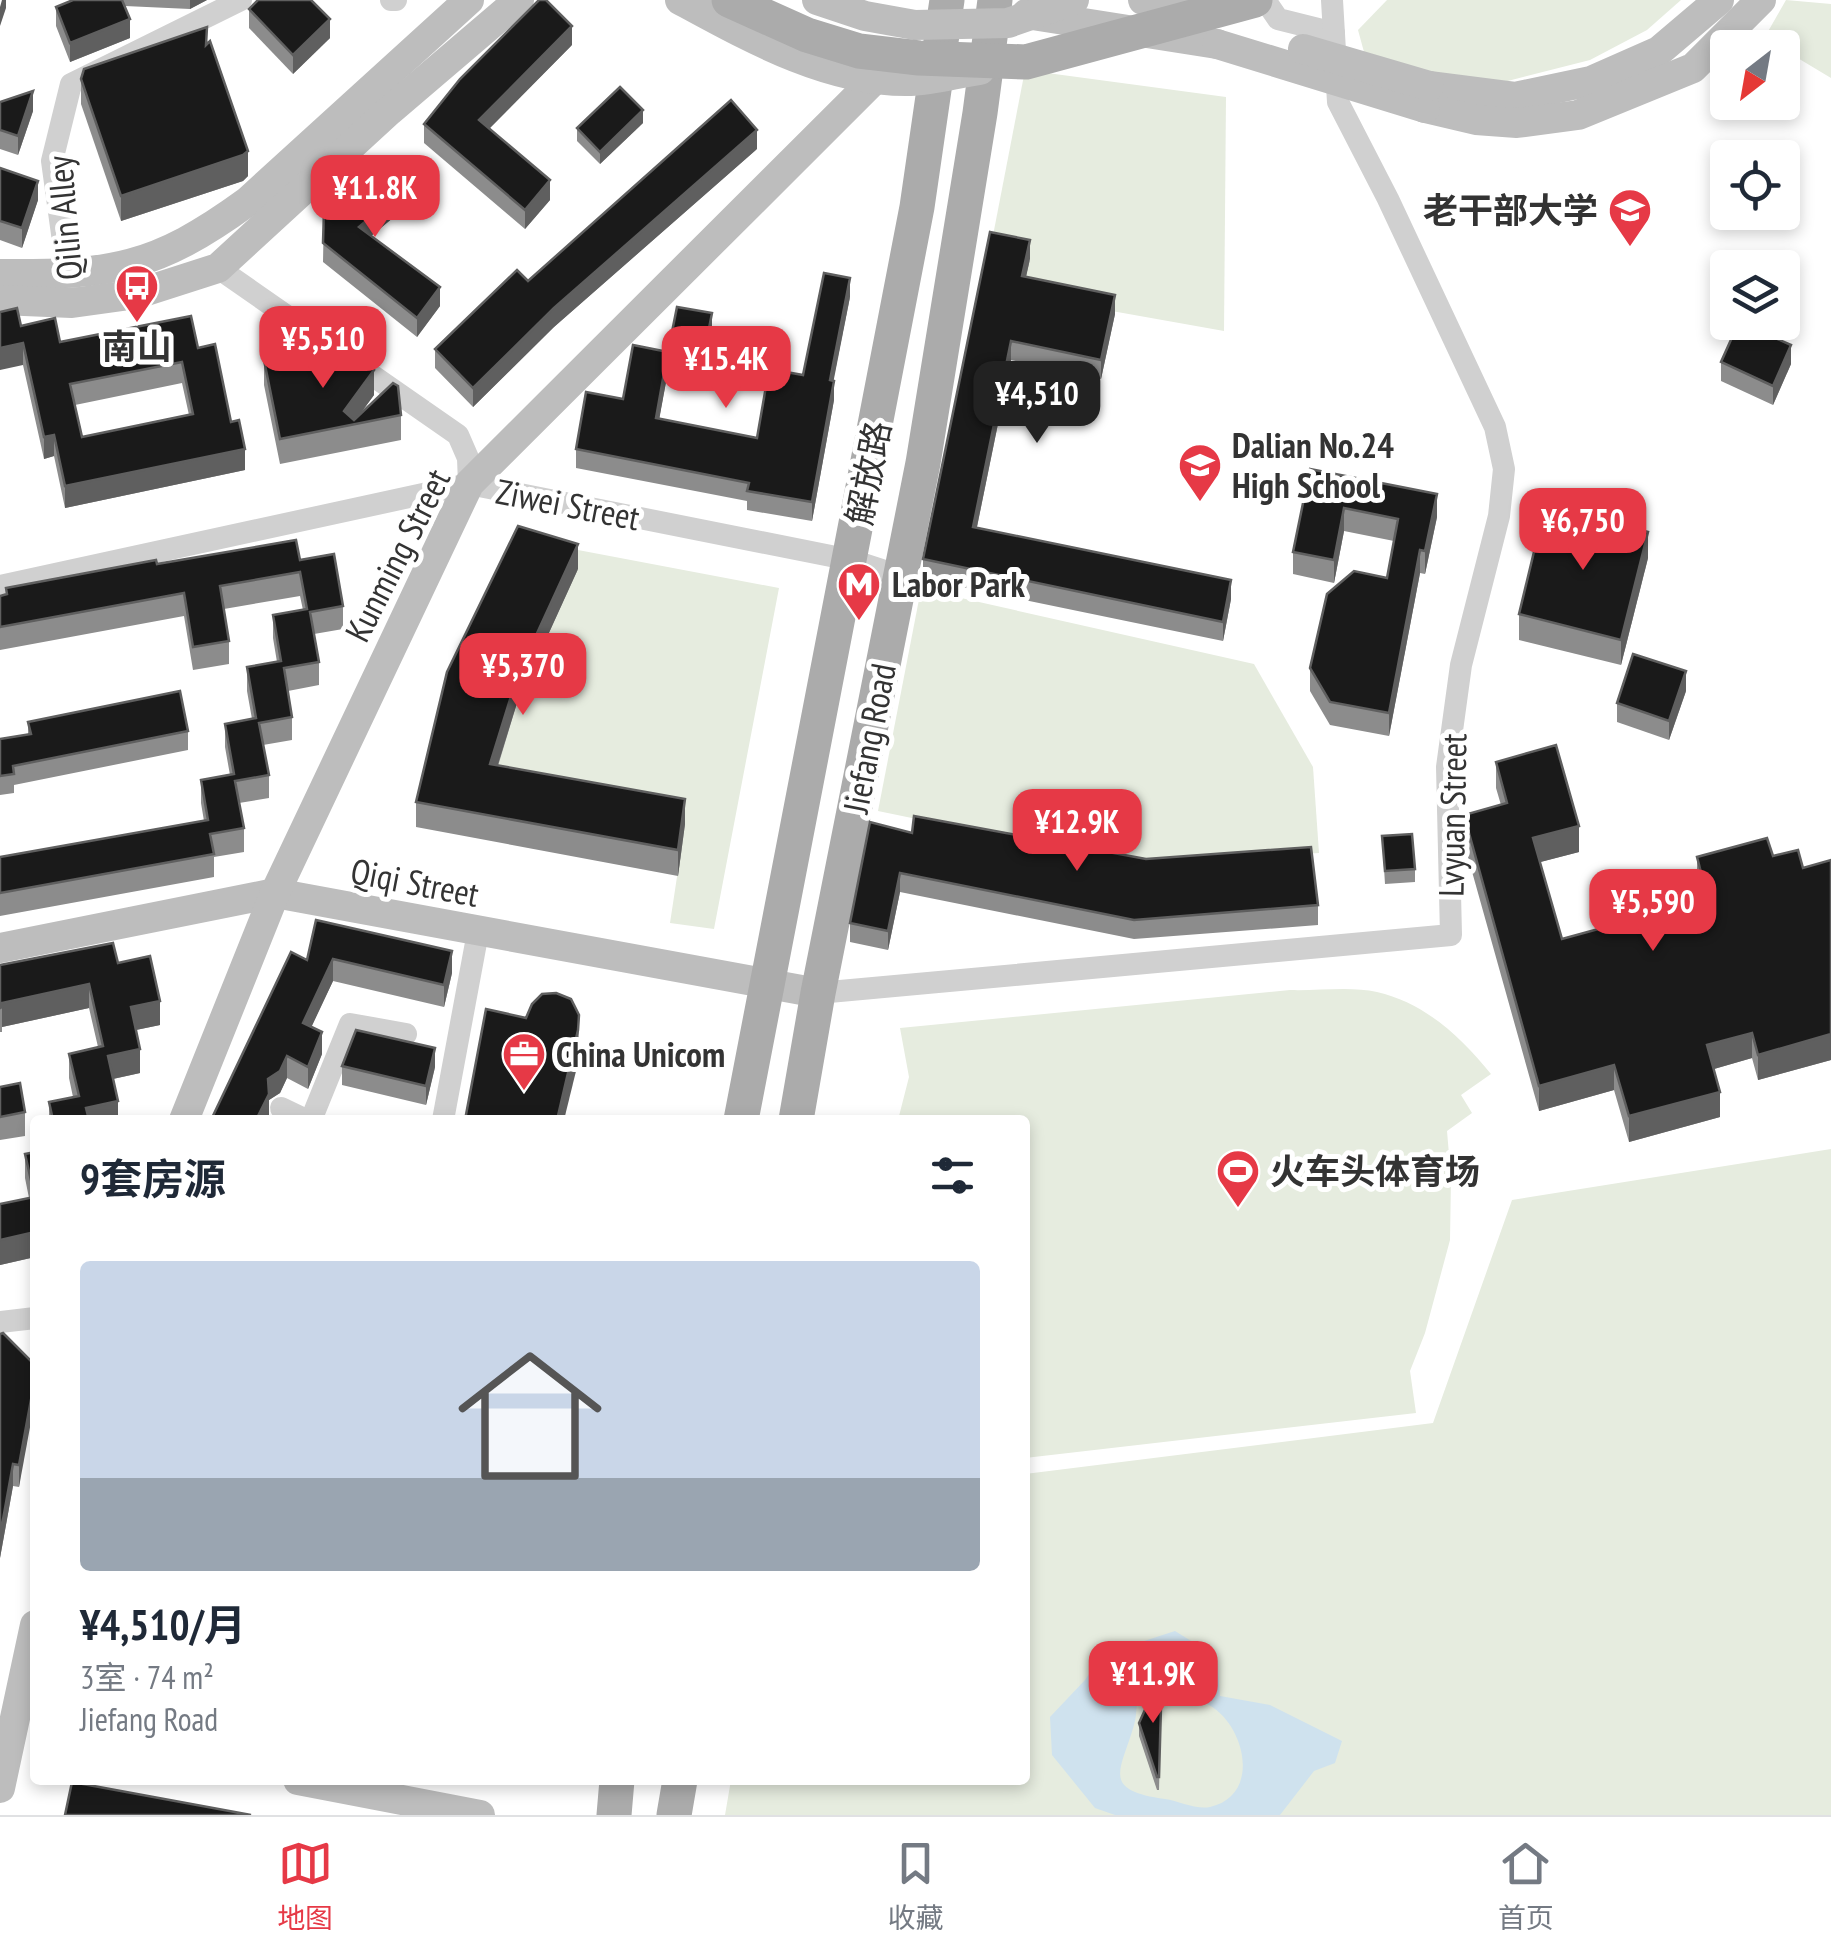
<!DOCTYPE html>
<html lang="zh">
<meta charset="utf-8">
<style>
body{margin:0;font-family:"PT Sans Narrow","Noto Sans SC",sans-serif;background:#f2f2f3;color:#1f2937;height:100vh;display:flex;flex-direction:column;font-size:38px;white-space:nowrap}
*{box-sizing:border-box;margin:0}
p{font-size:32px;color:#747a83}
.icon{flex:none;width:55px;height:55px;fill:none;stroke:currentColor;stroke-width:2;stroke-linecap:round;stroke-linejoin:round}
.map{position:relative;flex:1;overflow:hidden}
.details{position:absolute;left:30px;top:1115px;width:1000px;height:670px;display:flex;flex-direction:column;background:#fff;border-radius:10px;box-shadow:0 5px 15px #0003}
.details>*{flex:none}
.needle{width:65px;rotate:211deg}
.controls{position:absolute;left:1710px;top:30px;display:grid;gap:20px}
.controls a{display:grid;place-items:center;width:90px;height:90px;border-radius:10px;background:#fff;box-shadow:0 5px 15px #0003;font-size:50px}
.price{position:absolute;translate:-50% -85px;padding:0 22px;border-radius:20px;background:#e63946;color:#fff;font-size:32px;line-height:65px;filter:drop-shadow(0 2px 5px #0008)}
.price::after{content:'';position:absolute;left:50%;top:60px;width:30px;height:22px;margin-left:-15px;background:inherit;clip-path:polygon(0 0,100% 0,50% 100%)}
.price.on{background:#222;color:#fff}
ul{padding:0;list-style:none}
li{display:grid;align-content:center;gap:20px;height:530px;padding:0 50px}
li span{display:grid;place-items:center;height:310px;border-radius:10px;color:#555}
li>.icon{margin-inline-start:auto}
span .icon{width:180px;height:180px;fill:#fffc;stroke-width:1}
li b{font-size:42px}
h2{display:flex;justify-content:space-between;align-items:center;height:120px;padding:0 50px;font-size:42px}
.tab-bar{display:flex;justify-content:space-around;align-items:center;height:140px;border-top:2px solid #e0e1e3;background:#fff;font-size:28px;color:#747a83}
.tab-bar a{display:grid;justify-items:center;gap:5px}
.tab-bar .on{color:#e63946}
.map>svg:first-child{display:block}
.green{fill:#e6ecdf}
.water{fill:#cfe2ee;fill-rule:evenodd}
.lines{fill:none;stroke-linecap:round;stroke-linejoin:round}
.street{stroke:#d0d0d0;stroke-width:22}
.secondary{stroke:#bdbdbd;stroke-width:30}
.primary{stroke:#ababab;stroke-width:35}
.secondary-bridge{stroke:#bdbdbd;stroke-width:30}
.primary-bridge{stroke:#ababab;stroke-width:35}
.wall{fill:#8c8c8c;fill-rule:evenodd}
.shaded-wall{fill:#5f5f5f}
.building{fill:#1a1a1a;stroke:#5f5f5f;stroke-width:2.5;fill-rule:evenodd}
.labels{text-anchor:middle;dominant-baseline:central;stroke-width:10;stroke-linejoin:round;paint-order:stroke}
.poi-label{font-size:35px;font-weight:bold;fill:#333;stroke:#fff;text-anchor:start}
.street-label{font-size:35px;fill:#333;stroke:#fff}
</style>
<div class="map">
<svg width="1831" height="1815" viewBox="0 0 1831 1815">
<rect width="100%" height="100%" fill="#fff"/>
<g class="green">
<path d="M1387,0h294l-34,30 -57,30 -90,23 -76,1 -60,-32 -6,-22z"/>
<path d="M1786,0l45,4v74l-35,-21 -13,6 -1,-15 -29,-1 13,-12z"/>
<path d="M1025,70l201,27 -2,234 -202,-36 -32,-44z"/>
<path d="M578,550l201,38 -65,341 -44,-6 15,-99 -195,-34 27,-87z"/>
<path d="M921,589l333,75 59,103 6,86 -180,12 -261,-54z"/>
<path d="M1290,990c27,1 61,-4 87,2 48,11 84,45 114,82l-30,21 11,18 -25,18 4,47 -1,62 -25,93 -15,38 6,42 -391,45v-338h-127l11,-43 -9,-49z"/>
<path d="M1831,1149v666h-1106l6,-35h294v-306l408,-51 79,-223z"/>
</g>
<path class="water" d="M1175,1631l42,26 3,39 50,9 72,36 -7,22 -21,8 -34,44h-165l-20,-7 -43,-53 -2,-38 35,-37 12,-18 38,-18zM1142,1693c24,1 46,0 67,12 36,20 53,90 1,102 -14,3 -31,-6 -45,-8 -65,-9 -44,-28 -31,-74 3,-9 2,-20 4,-30z"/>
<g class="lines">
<g class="street">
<path d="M391,0h5"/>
<path d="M1265,0l13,19 56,14"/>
<path d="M218,268l240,167 10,23 1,26"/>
<path d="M69,285l-17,-124 19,-77 170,-84"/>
<path d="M0,586l469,-102 382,76 49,16"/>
<path d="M818,993l633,-58 -4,-168 14,-102 38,-149 5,-47 -9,-42 -107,-228 -50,-97 -6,-102"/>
<path d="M281,1108l25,12"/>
<path d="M311,1120l39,-96 56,10"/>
<path d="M443,1120l35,-188"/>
<path d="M0,1322l35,-4"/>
</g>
<g class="secondary">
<path d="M1143,0l58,18"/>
<path d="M1026,14l191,30"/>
<path d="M1429,86l86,11 76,-16 68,-30 60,-51"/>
<path d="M1425,108l51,12 41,3 61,-8 115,-47 68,-68"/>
<path d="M0,274c111,1 155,-5 247,-72l222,-202"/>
<path d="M0,300l72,3 65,-9 81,-26 171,-157 130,-111"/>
<path d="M0,948l275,-55 543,100"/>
<path d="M184,1120l91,-227 194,-409 420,-419"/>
<path d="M298,1780l182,35"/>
<path d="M0,1788l35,-163"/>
</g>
<g class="primary">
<path d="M741,1120l176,-913 30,-207"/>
<path d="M796,1120l22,-127 105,-530 57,-350 15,-113"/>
<path d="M614,1815l3,-35"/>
<path d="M674,1815l6,-35"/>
</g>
<g class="secondary-bridge">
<path d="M680,0c70,38 150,83 231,81 23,-1 47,-8 69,-11"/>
<path d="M817,0l48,16 50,9 93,-2 66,-23"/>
<path d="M1217,44l208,64"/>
<path d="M1303,49l126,37"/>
</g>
<path class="primary-bridge" d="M729,0l78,35 52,16 60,7 107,4 229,-62"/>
</g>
<g class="wall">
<path d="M73,0h134l-17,9 -65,-3 5,32 -60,24 -14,-36v-19z"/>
<path d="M249,9l81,29 -37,36 -44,-46z"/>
<path d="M207,44l41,132 -5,5 -122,40 -40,-117v-25z"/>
<path d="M572,45l-82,83 60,72 -25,29 -101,-86v-19z"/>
<path d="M0,102l33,9 -15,44 -18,-6z"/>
<path d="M643,123l-43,41 -23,-23v-13z"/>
<path d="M757,149l-203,178 -81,80 -38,-39v-19l93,-68z"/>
<path d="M0,168l38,32 -16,48 -22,-8z"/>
<path d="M406,207l-35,29 69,70 -23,31 -94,-75 1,-52z"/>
<path d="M1030,259l-4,17 89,38 -14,65 -90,-19 -34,167 254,72 -8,42 -300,-62v-20z"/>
<path d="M850,297l-17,84 1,19 -22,121 -65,-11v-9l-171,-33v-19l92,-97 44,-20 -11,56 -35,-6 -7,37 98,19 46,-63z"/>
<path d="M21,326l39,16 138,6 33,74 14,48 -180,38 -11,-52 -10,3 -21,-94zM182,383l7,32 -107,22 -7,-32z"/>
<path d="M264,360l110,35 -16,22 43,-2v25l-121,24 -16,-79z"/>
<path d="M1721,362l70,2 -18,41 -52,-24z"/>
<path d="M1310,469l127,48 -12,57 -5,-1 -31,163 -59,-11 -20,-34v-23l77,-90 7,-37 -50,-10 -10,52 -41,-9v-22z"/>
<path d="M1648,558l-27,107 -102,-25v-26z"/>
<path d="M300,560l43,46v23l-29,5 5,28v23l-31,6 4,26v23l-29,5 6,30v23l-30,5 5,25v24l-30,5v20l-214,39v-59l204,-36 -3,-18v-23l29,-5 -5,-28v-23l27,-5 -5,-28v-24l30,-5 -4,-24v-23l30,-5 -3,-14 -76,13 5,32v23l-36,6 -9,-54 -184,34v-54l6,-1v-7l151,-24z"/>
<path d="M578,569l-61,134 -19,63 187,58 -7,52 -262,-49v-25z"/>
<path d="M1686,691l-17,49 -52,-18v-19z"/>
<path d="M28,722l160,9v19l-174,35v8l-14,2v-56l28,-5z"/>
<path d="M1496,762l83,90 -39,10 22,77 140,-39 -5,-17v-26l76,-1 30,12 28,-8v200l-73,20 -6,-22 -38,11 6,48 -91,25 -15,-52 -75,21 -75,-268v-28l37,-10 -5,-17z"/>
<path d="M912,833l406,72v20l-184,14 -234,-47 -12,58 -38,-8v-19z"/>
<path d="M1382,836l33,33v13l-30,2z"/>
<path d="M316,920l136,53 -8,34 -111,-26 -22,46 11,27 -14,35 -21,-11 -7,15 -11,7v16l-2,4h-56l96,-160z"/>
<path d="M118,963l42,62 -24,5 4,43 -27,6 5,41h-69v-18l24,-5 -4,-19v-24l29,-7 -9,-39 -87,19v5h-2v-67z"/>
<path d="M342,1066l93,1 -9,38 -84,-20z"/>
<path d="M0,1087l25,25v24l-25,4z"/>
<path d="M35,1152v105l-35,8v-61l29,-6 -4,-20v-24z"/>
<path d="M0,1334l35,31 -16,122 -6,-1 -13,72z"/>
<path d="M1162,1672l-3,118h-2l-18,-54v-13z"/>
</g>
<g class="shaded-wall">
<path d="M2,0h4v8l-6,18v-19z"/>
<path d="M190,0h17l-17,9z"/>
<path d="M130,19v19l-60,24v-19z"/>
<path d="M330,19v19l-37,36v-19z"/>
<path d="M572,26v19l-93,94v-19z"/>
<path d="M33,91v20l-15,44v-19z"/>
<path d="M643,110v13l-43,41v-12z"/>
<path d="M757,130v19l-203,178 -81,80v-19l81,-80z"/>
<path d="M248,151v25l-5,5 -122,40v-25z"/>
<path d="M550,180v20l-25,29v-19z"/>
<path d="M38,181v19l-16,48v-20z"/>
<path d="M406,187v20l-47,39v-19z"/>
<path d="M1030,240v19l-8,36v-19z"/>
<path d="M850,278v19l-20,102v-19z"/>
<path d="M440,287v19l-23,31v-19z"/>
<path d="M1115,295v19l-14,65v-19z"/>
<path d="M712,313v19l-11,56v-19z"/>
<path d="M1011,341v19l-38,186v-19z"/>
<path d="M23,343v22l-23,5v-22z"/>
<path d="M1791,345v19l-18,41v-19z"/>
<path d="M666,362v20l-10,55v-19z"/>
<path d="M374,370v25l-22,30 -8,-14z"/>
<path d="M834,381v19l-22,121v-19z"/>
<path d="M54,435v21l-10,3v-22z"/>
<path d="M245,449v21l-180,38v-22z"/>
<path d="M1437,494v23l-12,57v-23z"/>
<path d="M1344,508v23l-10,52v-23z"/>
<path d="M1648,532v26l-27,107v-25z"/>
<path d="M578,544v25l-61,134 -27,87v-26l27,-87z"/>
<path d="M1420,550v23l-31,163v-23z"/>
<path d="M1231,580v19l-8,42v-19z"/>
<path d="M1686,671v20l-17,49v-19z"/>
<path d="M685,799v25l-7,52v-26z"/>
<path d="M1579,826v26l-46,12v-26z"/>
<path d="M900,873v19l-12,58v-19z"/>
<path d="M452,951v22l-8,34v-22z"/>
<path d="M333,959v22l-30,64v-22z"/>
<path d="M89,984v24l-87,19v-24z"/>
<path d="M160,1001v24l-29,6v-24z"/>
<path d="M579,1015l-1,48 -14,57h-7z"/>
<path d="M322,1032v22l-14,35v-22z"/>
<path d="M1752,1033v25l-45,13v-26z"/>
<path d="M1831,1034v26l-73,20v-25z"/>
<path d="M435,1048v19l-9,38v-19z"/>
<path d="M140,1049v24l-32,7v-24z"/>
<path d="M287,1056v22l-7,15 -11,7v16l-2,4h-11l12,-41z"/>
<path d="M1614,1065v25l-75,21v-25z"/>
<path d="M1720,1092v25l-91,25v-26z"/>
<path d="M118,1101v19h-32v-12z"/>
<path d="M35,1232v25l-35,8v-25z"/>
<path d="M35,1378v22l-16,87v-22z"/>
<path d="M13,1464v22l-13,72v-22z"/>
</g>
<g class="building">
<path d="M73,0h49l8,19 -60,24 -14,-36z"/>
<path d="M258,0h53l19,19 -37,36 -44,-46z"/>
<path d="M539,0h7l26,26 -93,94 71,60 -25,30 -101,-86 36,-45z"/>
<path d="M207,27l-1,18 4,-4 38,110 -5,4 -122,41 -40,-117 3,-10z"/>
<path d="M620,87l23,23 -43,42 -23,-24z"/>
<path d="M33,91l-15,45 -18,-6v-28z"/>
<path d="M731,100l26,30 -203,178 -81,80 -38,-39 82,-79 11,11z"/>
<path d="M382,160l24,27 -47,40 81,60 -23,31 -94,-75 1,-33z"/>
<path d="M0,168l38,13 -16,47 -22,-7z"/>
<path d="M990,232l40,8 -8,36 93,19 -14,65 -90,-19 -38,186 258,53 -8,42 -300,-63z"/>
<path d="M824,273l26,5 -20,102 4,1 -22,121 -65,-11 2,-8 -173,-34 10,-57 37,7 10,-54 35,7 9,-45 35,6 -11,56 -35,-7 -10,56 101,20 12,-69 34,6z"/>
<path d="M17,308l4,18 34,-8 5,24 131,-26 7,32 17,-4 16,78 8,-2 6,29 -180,37 -11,-51 -10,2 -21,-94 -23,5v-36zM182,362l11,52 -111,23 -12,-53z"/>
<path d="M1739,322l52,23 -18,41 -52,-24z"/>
<path d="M337,344l37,26 -30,41 10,9 39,-37 5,3 3,29 -121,24 -16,-79z"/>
<path d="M1310,469l127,25 -12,57 -5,-1 -31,163 -59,-11 -20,-34 17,-74 27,-23 33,7 11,-59 -54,-11 -10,52 -41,-8z"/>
<path d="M1545,506l103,26 -27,108 -102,-26z"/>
<path d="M518,526l60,18 -61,133 -27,87 195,35 -7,51 -262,-48 31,-130z"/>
<path d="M296,540l4,20 34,-6 9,52 -33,6 9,50 -35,6 8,49 -33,6 10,52 -34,6 9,47 -34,6 4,20 -214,39v-36l208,-37 -7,-40 33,-6 -9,-50 31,-6 -9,-51 34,-6 -8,-46 34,-6 -7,-37 -80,14 9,55 -36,6 -9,-54 -184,34v-31l7,-2 -1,-6 150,-28 1,4z"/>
<path d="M1633,654l53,17 -17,50 -52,-18z"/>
<path d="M180,691l8,40 -175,35 1,8 -14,2v-37l31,-5 -3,-12z"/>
<path d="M1556,745l23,81 -46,12 29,101 146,-40 -11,-42 70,-19 6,18 25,-6 5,18 28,-8v174l-73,21 -6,-22 -45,12 13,47 -91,24 -15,-51 -75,21 -75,-271 43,-12 -11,-41z"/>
<path d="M914,816l232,43 165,-12 7,58 -184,15 -234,-47 -12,58 -38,-8 20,-101 42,11z"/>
<path d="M1412,834l3,35 -30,2 -3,-35z"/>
<path d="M316,920l136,31 -8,34 -111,-26 -30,64 19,9 -14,35 -21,-11 -7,15 -12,8 1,15 -13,26h-45l80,-168 16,8z"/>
<path d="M113,943l5,20 32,-7 10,45 -29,6 9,42 -32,7 10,45 -32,7 3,12h-36l-4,-18 30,-6 -10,-42 34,-8 -14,-62 -87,19v4l-2,1v-43z"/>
<path d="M556,993l15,6 8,16 -1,15 -21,90h-92l21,-111 40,9 6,-14 10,-10z"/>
<path d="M356,1030l79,18 -9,38 -84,-20z"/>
<path d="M20,1083l5,29 -25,5v-30z"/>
<path d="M35,1152v46l-10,-44z"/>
<path d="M34,1197l1,35 -35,8v-36z"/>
<path d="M3,1333l32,32v13l-16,87 -6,-1 -13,72v-202z"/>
<path d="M1162,1672l-3,105h-2l-18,-54z"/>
<path d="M72,1782l179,33h-186z"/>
</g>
<defs>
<g id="university-pin" transform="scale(2.25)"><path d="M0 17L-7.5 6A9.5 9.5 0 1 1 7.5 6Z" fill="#e63946" stroke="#fff"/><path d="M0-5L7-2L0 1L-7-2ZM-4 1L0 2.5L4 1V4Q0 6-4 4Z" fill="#fff"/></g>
<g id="bus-pin" transform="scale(2.25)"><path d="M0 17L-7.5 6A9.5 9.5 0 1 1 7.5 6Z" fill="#e63946" stroke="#fff"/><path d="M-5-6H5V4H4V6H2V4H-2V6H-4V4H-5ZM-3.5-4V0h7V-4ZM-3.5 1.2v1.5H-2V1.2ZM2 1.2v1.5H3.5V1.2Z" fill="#fff"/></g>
<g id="school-pin" transform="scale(2.25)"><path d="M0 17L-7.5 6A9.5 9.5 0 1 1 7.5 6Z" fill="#e63946" stroke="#fff"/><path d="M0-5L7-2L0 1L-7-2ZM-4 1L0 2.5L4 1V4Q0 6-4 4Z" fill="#fff"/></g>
<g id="metro-pin" transform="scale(2.25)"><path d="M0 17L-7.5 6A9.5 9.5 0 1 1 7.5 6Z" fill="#e63946" stroke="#fff"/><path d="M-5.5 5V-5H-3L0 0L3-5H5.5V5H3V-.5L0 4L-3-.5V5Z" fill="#fff"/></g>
<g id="office-pin" transform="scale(2.25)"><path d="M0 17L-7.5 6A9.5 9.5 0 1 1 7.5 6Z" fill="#e63946" stroke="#fff"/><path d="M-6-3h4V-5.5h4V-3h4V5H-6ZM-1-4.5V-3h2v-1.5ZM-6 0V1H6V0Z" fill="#fff"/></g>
<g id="stadium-pin" transform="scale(2.25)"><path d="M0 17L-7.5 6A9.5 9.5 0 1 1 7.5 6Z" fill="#e63946" stroke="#fff"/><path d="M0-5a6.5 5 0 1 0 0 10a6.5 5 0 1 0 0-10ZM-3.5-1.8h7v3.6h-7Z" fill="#fff"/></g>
</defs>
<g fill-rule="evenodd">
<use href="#university-pin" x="1630" y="210"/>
<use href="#bus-pin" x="137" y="286"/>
<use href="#school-pin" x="1200" y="465"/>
<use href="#metro-pin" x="859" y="584"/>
<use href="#office-pin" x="524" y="1054"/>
<use href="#stadium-pin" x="1238" y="1171"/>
</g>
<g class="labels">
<g class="poi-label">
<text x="1598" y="210" text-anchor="end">老干部大学</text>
<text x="137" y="346" text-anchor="middle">南山</text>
<text x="1232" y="445">Dalian No.24<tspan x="1232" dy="40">High School</tspan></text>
<text x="892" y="584">Labor Park</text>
<text x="556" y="1054">China Unicom</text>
<text x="1270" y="1171">火车头体育场</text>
</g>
<g class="street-label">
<text transform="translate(64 218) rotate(-95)">Qilin Alley</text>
<text transform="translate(868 473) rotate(-79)">解放路</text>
<text transform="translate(568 504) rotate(11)">Ziwei Street</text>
<text transform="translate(397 555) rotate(-63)">Kunming Street</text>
<text transform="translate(869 738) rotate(-79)">Jiefang Road</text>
<text transform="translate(1452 815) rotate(-89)">Lvyuan Street</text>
<text transform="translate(415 882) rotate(11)">Qiqi Street</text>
</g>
</g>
</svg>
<div class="controls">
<a><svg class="needle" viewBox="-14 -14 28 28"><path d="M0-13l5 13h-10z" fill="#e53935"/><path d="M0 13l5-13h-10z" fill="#747a83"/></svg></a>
<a><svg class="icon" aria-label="locate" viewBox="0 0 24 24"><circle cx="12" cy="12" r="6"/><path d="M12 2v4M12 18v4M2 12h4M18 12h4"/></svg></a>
<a><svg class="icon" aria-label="layers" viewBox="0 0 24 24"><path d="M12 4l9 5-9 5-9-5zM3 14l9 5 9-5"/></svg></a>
</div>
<b class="price" style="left:375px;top:240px">¥11.8K</b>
<b class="price" style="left:323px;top:391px">¥5,510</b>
<b class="price" style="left:726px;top:411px">¥15.4K</b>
<b class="price on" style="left:1037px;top:446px">¥4,510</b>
<b class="price" style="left:1583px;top:573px">¥6,750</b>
<b class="price" style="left:523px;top:718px">¥5,370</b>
<b class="price" style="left:1077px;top:874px">¥12.9K</b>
<b class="price" style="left:1653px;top:954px">¥5,590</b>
<b class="price" style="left:1153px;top:1726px">¥11.9K</b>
<section class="details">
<h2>9套房源<svg class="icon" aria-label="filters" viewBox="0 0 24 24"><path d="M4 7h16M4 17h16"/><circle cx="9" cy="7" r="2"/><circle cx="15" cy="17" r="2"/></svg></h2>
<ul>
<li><span style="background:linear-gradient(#c9d6e8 70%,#9aa5b1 0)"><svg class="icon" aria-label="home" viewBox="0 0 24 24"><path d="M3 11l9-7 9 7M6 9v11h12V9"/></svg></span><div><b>¥4,510/月</b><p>3室 · 74 m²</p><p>Jiefang Road</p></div></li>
</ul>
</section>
</div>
<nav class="tab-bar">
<a class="on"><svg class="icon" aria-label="map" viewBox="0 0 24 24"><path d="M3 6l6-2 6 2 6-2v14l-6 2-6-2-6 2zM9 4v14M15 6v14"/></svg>地图</a>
<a><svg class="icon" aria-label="saved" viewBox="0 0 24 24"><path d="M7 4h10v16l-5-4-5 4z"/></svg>收藏</a>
<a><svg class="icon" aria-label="home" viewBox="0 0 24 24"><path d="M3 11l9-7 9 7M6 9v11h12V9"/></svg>首页</a>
</nav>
